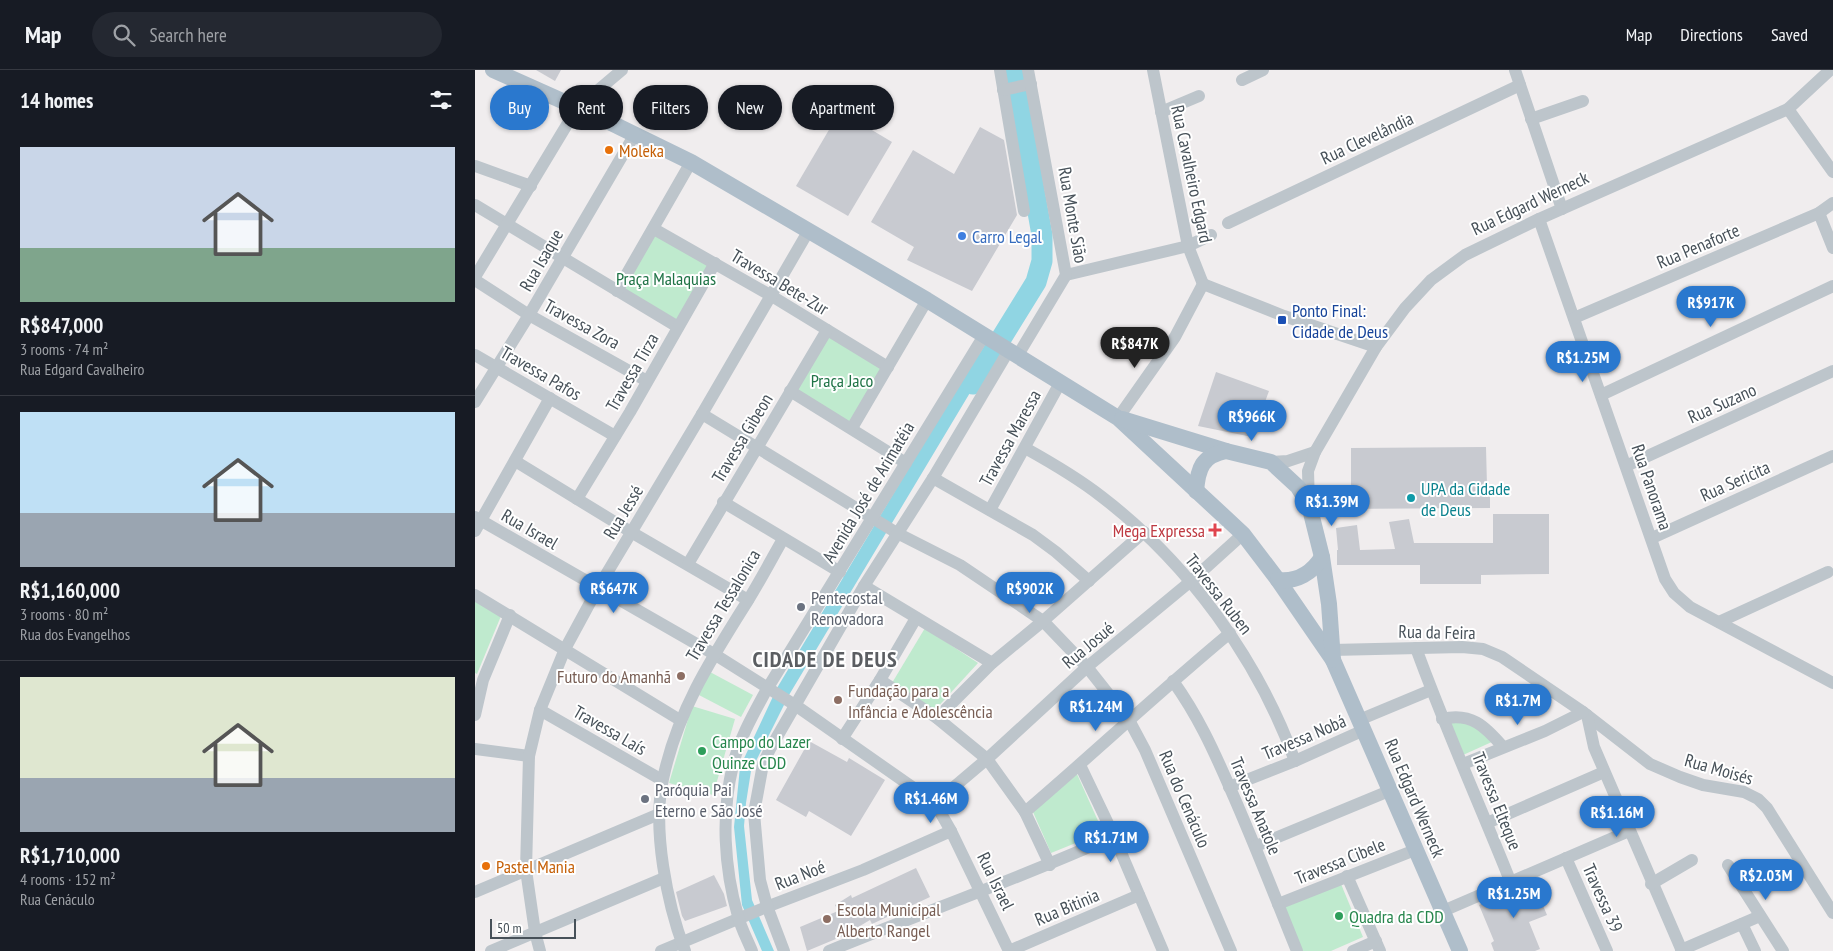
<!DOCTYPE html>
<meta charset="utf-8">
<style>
body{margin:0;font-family:"PT Sans Narrow",sans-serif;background:#242831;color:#f1f3f6;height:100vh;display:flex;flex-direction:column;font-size:19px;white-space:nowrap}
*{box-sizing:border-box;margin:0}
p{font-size:16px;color:#9ea1a6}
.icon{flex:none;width:28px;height:28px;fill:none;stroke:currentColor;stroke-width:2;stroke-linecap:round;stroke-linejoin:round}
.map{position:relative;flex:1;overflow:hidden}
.drawer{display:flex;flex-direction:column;background:#171b24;width:475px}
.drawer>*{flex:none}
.hud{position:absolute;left:15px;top:15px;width:475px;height:45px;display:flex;gap:10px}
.scale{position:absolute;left:15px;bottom:12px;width:86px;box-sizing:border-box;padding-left:5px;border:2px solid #475159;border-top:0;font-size:14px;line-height:18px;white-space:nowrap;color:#475159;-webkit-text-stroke:4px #fff;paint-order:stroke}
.price{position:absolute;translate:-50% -42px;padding:0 11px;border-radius:18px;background:#2a78ce;color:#fff;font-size:16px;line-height:32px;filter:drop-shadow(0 1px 2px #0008)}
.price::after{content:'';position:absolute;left:50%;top:30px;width:15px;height:11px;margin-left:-8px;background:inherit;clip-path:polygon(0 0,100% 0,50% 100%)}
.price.selected{background:#222;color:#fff}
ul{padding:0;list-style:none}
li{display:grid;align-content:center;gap:10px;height:265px;padding:0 20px}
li+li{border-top:1px solid #363941}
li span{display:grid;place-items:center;height:155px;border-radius:0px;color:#555}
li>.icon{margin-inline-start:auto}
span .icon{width:90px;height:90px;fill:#fffc;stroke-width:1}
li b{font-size:21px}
h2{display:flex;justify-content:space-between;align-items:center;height:60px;padding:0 20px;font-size:21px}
.chip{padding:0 18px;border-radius:22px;background:#171b24;box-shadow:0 1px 4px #0004;font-size:18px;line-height:45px}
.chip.selected{background:#2a78ce;color:#fff}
header{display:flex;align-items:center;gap:30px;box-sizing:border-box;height:70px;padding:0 25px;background:#171b24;border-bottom:1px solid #363941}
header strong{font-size:24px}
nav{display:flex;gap:28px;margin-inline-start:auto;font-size:18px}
.search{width:350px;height:45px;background:#242831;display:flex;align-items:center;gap:12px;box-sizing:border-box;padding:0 18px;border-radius:28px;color:#9ea1a6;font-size:19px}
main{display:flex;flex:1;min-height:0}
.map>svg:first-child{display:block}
.green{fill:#bfeace}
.water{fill:#90d5e3}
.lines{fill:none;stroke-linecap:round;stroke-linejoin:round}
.river{stroke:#90d5e3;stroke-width:21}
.building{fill:#c8cad0}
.minor{stroke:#bdc5cb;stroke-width:12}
.major{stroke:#afbeca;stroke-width:16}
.food-dot{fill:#e8710a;stroke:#fff;stroke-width:2}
.shop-dot{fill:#3f7fe0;stroke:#fff;stroke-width:2}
.transit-dot{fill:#1a4fb4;stroke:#fff;stroke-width:2}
.culture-dot{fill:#0f9aa8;stroke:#fff;stroke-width:2}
.health-dot{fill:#e0444e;stroke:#fff;stroke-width:2}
.worship-dot{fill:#6b7280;stroke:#fff;stroke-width:2}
.education-dot{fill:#8d6e63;stroke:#fff;stroke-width:2}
.leisure-dot{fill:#2e9e5b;stroke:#fff;stroke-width:2}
.labels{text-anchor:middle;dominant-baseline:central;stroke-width:4;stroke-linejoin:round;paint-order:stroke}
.street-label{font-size:18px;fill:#475159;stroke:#fff}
.food-label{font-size:18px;fill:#c56008;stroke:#fff;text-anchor:start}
.shop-label{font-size:18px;fill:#366cbe;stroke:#fff;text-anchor:start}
.park-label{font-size:18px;fill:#1f7346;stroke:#fff}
.transit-label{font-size:18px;fill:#164399;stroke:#fff;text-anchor:start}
.culture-label{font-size:18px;fill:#0d838f;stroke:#fff;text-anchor:start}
.health-label{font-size:18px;fill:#be3a42;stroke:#fff;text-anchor:end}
.worship-label{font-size:18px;fill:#5b616d;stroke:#fff;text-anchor:start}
.education-label{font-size:18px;fill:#785e54;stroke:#fff;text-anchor:start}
.leisure-label{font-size:18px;fill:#27864d;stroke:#fff;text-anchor:start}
.district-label{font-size:22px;font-weight:bold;letter-spacing:1px;fill:#5b5e62;stroke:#fff}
</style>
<header>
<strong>Map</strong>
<div class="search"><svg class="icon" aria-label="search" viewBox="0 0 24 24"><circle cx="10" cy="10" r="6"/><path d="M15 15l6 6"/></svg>Search here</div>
<nav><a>Map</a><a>Directions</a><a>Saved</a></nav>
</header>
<main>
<section class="drawer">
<h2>14 homes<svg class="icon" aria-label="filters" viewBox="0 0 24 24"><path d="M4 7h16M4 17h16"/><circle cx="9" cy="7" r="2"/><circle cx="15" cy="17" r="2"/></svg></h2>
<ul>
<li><span style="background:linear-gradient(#c9d6e8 65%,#7fa58c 0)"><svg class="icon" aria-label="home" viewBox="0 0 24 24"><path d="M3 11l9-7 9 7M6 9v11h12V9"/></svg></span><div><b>R$847,000</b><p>3 rooms · 74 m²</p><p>Rua Edgard Cavalheiro</p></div></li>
<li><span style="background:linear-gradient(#bfe0f5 65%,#9aa5b1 0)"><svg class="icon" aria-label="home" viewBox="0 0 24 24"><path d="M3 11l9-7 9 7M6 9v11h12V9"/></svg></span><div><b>R$1,160,000</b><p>3 rooms · 80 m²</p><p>Rua dos Evangelhos</p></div></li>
<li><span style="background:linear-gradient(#dfe7d0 65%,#9aa5b1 0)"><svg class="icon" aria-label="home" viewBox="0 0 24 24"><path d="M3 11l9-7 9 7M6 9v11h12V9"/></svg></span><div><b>R$1,710,000</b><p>4 rooms · 152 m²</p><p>Rua Cenáculo</p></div></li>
</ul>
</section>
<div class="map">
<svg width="1358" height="881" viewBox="0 0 1358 881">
<rect width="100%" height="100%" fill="#f0edee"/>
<g class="green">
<path d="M180,164l55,32 -33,56 -55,-33z"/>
<path d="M353,265l61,36 -33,55 -61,-36z"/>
<path d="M0,531l26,15 -24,58 -2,-1z"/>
<path d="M450,558l53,35 -44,48 -42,-28z"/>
<path d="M235,602l43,23 -12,22 -44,-23z"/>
<path d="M217,636l43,13 -22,76 -44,-12z"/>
<path d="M975,651l21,2 23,18 -31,14z"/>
<path d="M602,704l26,58 -52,21 -18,-41z"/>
<path d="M866,814l22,53 -32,14h-30l-17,-45z"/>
</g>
<path class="water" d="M502,284l12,7 -200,334 -38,76 -5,32 -2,23 8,74 22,51h-12l-20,-46 -8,-78 6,-60 37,-79z"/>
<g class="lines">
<path class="river" d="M498,314l63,-102 6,-21v-26l-29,-165"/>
</g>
<g class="building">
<path d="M61,0h25l-6,11z"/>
<path d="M365,41l52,31 -44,74 -52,-30z"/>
<path d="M505,57l24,13 13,75 -45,76 -65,-31 7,-13 -43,-25 42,-72 41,24z"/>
<path d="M741,302l53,19 -17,46 -54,-11z"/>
<path d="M1011,377l1,39h3v22l-159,1v-22h20v-39z"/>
<path d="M1018,444h56v60l-68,1v9h-61v-19h-83v-15h1l-2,-22 21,-3 3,25 35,-1 -6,-27 20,-3 5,24h79z"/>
<path d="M334,671l38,21 2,-4 36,22 -34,56 -42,-25 -3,6 -30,-17z"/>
<path d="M441,798l14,29 -58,27 -2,-4 -27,16 -36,15 -7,-24 38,-16 -3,-6 16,-10 1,3z"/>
<path d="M239,805l10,19 3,12 -42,15 -3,-5 -6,-24z"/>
<path d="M1058,812l14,33 -18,7 11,27 -5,2h-41l-3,-8 3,-2 -15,-36z"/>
</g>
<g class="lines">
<g class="minor">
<path d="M525,0l24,141"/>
<path d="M678,0l35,176 15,38"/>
<path d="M1040,0l47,139"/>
<path d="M767,10l21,-10"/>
<path d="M528,20l28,-6"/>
<path d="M1313,39l45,63"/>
<path d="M686,42l38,-16"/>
<path d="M1056,49l52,-18"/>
<path d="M0,96l56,20"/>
<path d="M0,135l203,122"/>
<path d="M1344,143l14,35"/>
<path d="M1064,149l126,360 9,14 16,14 143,76"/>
<path d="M753,153l292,-138"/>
<path d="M179,159l116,66 118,72"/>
<path d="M591,205l122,-29 23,-11"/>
<path d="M0,207l102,-169 45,-38"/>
<path d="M0,210l54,35 118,66"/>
<path d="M728,214l81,32 92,31"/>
<path d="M142,221l74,-129"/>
<path d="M1099,248l245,-105 14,-10"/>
<path d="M0,285l140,81"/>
<path d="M543,285l48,-80 -38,-205"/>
<path d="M315,321l116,72"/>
<path d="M1126,325l232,-109"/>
<path d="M0,332l54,-87 106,-181"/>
<path d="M227,344l195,119 63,32 83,56 44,46 42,53 16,30 86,201"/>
<path d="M643,348l57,-81 28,-53"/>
<path d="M377,358l75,-128"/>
<path d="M550,378c27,15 53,30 77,49 86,66 156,162 193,264"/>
<path d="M40,391l116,71 117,68"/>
<path d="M796,392l17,-1 27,-9"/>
<path d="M1151,396l207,-95"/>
<path d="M458,408l100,57 23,17 33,29"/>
<path d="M102,429l53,-87 85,-149"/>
<path d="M248,432l117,70"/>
<path d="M834,434l-1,-33 7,-19 61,-105 29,-39 26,-28 34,-25 74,-36 249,-110 42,-39"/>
<path d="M515,440l70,-127"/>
<path d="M0,447l239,137 81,51 140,98 16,28 58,120"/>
<path d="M0,461l75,-133"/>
<path d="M1177,468l181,-82"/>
<path d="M213,494l139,-234"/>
<path d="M389,516l128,77"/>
<path d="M0,525l205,125"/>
<path d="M1244,552l109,-50"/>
<path d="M941,578c29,80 64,157 95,235"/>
<path d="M857,580l130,-3 21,2 19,8 81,55 67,52 30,13 23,8 41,7 14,7 9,9 66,105"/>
<path d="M405,610l57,38 50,41 38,53 25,53"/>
<path d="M698,611c25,35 40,68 57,107 24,54 45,109 67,163"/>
<path d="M65,640l122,70"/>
<path d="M0,645l8,-35 27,-65"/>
<path d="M1112,645l7,32 88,204"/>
<path d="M462,648l55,-55 51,-42 101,-89"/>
<path d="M967,649c29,-7 43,7 61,28"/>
<path d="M884,650l72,-30"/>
<path d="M367,669l38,-59 36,-62"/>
<path d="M0,679l54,7"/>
<path d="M988,694l82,-33 38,-19"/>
<path d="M605,695l34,71 49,115"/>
<path d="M754,717l66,-26 69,-31"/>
<path d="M460,733l52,-44 100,-92 104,-86 52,-47"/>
<path d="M550,742c69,-59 135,-121 205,-179"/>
<path d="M1012,753l117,-51"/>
<path d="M781,776l133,-55"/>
<path d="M1091,788l41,93"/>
<path d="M1253,795l55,86"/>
<path d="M872,806l33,75"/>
<path d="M1176,814l41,-24"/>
<path d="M0,822l184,-78"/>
<path d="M803,834l137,-54"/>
<path d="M968,841l186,-80"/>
<path d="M1267,854l13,27"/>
<path d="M1206,880l79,-34"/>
<path d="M16,881l173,-73"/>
<path d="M65,881l-5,-19 -9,-62 3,-114 11,-46 25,-61 33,-61 104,-174 107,-184"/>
<path d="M186,881l103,-43 99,-38 88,-39"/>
<path d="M210,881c-18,-47 -33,-122 -22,-172 14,-67 48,-120 84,-177 13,-21 24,-42 36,-63"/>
<path d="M277,881c-5,-12 -11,-23 -14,-35 -14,-48 -17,-102 -5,-151 6,-26 21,-52 34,-76l218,-355"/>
<path d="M309,881l-17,-45 -7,-26 -6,-67 9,-49 7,-15 94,-163 69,-108 76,-128"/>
<path d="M354,881c95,-39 192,-73 285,-115"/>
<path d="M534,881l130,-56"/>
<path d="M878,881l23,-10"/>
</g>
<g class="major">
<path d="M18,0l112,50 86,42 236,138 191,118 125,116 35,46 55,80 127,291"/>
<path d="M647,349l104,32 45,11 27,25 11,18 13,52 7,47 4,56"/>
<path d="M721,421c2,-23 6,-35 30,-40"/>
<path d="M803,510c19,2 34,-7 44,-23"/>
</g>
</g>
<g class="food-dot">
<circle cx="134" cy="80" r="5"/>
<circle cx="11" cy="796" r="5"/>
</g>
<circle class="shop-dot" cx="487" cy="166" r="5"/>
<rect class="transit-dot" x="802" y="245" width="10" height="10" rx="2.5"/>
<circle class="culture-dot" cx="936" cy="428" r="5"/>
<path class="health-dot" d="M737.5 452.5h5v5h5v5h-5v5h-5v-5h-5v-5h5z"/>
<g class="worship-dot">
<circle cx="326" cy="537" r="5"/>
<circle cx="170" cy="729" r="5"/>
</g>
<g class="education-dot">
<circle cx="206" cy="606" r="5"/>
<circle cx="363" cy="630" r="5"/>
<circle cx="352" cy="849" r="5"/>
</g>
<g class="leisure-dot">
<circle cx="227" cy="681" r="5"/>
<circle cx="864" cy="846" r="5"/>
</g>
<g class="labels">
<g class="street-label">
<text transform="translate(892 68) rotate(-25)">Rua Clevelândia</text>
<text transform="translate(717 104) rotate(78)">Rua Cavalheiro Edgard</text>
<text transform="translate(1055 133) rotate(-25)">Rua Edgard Werneck</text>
<text transform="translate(598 145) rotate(80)">Rua Monte Sião</text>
<text transform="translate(1223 176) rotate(-23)">Rua Penaforte</text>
<text transform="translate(66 190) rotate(-60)">Rua Isaque</text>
<text transform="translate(305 212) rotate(31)">Travessa Bete-Zur</text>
<text transform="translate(107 254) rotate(29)">Travessa Zora</text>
<text transform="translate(157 302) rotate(-60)">Travessa Tirza</text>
<text transform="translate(66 303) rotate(30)">Travessa Pafos</text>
<text transform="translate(1247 333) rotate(-24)">Rua Suzano</text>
<text transform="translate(267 368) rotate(-59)">Travessa Gibeon</text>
<text transform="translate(535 368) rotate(-61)">Travessa Maressa</text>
<text transform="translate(1260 411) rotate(-24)">Rua Sericita</text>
<text transform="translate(1177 417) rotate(71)">Rua Panorama</text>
<text transform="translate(393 422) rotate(-59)">Avenida José de Arimatéia</text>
<text transform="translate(148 442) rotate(-59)">Rua Jessé</text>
<text transform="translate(55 459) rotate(30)">Rua Israel</text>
<text transform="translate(744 524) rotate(52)">Travessa Ruben</text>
<text transform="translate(248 535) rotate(-59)">Travessa Tessalonica</text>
<text transform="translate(962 562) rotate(1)">Rua da Feira</text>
<text transform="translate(613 575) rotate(-40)">Rua Josué</text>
<text transform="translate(135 660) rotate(30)">Travessa Laís</text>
<text transform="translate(829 667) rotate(-23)">Travessa Nobá</text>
<text transform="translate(1244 699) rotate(16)">Rua Moisés</text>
<text transform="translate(940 728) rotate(67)">Rua Edgard Werneck</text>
<text transform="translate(710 729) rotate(67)">Rua do Cenáculo</text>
<text transform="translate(1022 731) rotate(68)">Travessa Elteque</text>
<text transform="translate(781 736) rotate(67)">Travessa Anatole</text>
<text transform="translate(865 791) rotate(-22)">Travessa Cibele</text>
<text transform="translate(325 805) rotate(-21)">Rua Noé</text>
<text transform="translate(521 811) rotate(64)">Rua Israel</text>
<text transform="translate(1128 828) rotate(66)">Travessa 39</text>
<text transform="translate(592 837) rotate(-23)">Rua Bitinia</text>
</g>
<g class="food-label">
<text x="144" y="80">Moleka</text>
<text x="21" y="796">Pastel Mania</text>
</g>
<g class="shop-label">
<text x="497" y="166">Carro Legal</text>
</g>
<g class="park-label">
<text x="191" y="208">Praça Malaquias</text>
<text x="367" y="310">Praça Jaco</text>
</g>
<g class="transit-label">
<text x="817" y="240">Ponto Final:<tspan x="817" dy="21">Cidade de Deus</tspan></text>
</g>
<g class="culture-label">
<text x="946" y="418">UPA da Cidade<tspan x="946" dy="21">de Deus</tspan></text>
</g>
<g class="health-label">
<text x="730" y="460">Mega Expressa</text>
</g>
<g class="worship-label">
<text x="336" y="527">Pentecostal<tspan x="336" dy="21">Renovadora</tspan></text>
<text x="180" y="719">Paróquia Pai<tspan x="180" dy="21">Eterno e São José</tspan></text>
</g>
<g class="education-label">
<text x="196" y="606" text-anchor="end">Futuro do Amanhã</text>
<text x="373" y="620">Fundação para a<tspan x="373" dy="21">Infância e Adolescência</tspan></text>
<text x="362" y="839">Escola Municipal<tspan x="362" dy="21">Alberto Rangel</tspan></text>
</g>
<g class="leisure-label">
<text x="237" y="671">Campo do Lazer<tspan x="237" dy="21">Quinze CDD</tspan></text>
<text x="874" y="846">Quadra da CDD</text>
</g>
<g class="district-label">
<text x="350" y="589">CIDADE DE DEUS</text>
</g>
</g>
</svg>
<div class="scale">50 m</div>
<b class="price" style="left:1236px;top:258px">R$917K</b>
<b class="price selected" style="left:660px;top:299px">R$847K</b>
<b class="price" style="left:1108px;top:313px">R$1.25M</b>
<b class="price" style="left:777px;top:372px">R$966K</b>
<b class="price" style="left:857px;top:457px">R$1.39M</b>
<b class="price" style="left:139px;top:544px">R$647K</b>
<b class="price" style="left:555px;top:544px">R$902K</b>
<b class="price" style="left:1043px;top:656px">R$1.7M</b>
<b class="price" style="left:621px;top:662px">R$1.24M</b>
<b class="price" style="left:456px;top:754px">R$1.46M</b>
<b class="price" style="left:1142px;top:768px">R$1.16M</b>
<b class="price" style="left:636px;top:793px">R$1.71M</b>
<b class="price" style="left:1291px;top:831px">R$2.03M</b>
<b class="price" style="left:1039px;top:849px">R$1.25M</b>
<div class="hud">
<a class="chip selected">Buy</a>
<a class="chip">Rent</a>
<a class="chip">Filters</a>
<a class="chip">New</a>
<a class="chip">Apartment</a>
</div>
</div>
</main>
